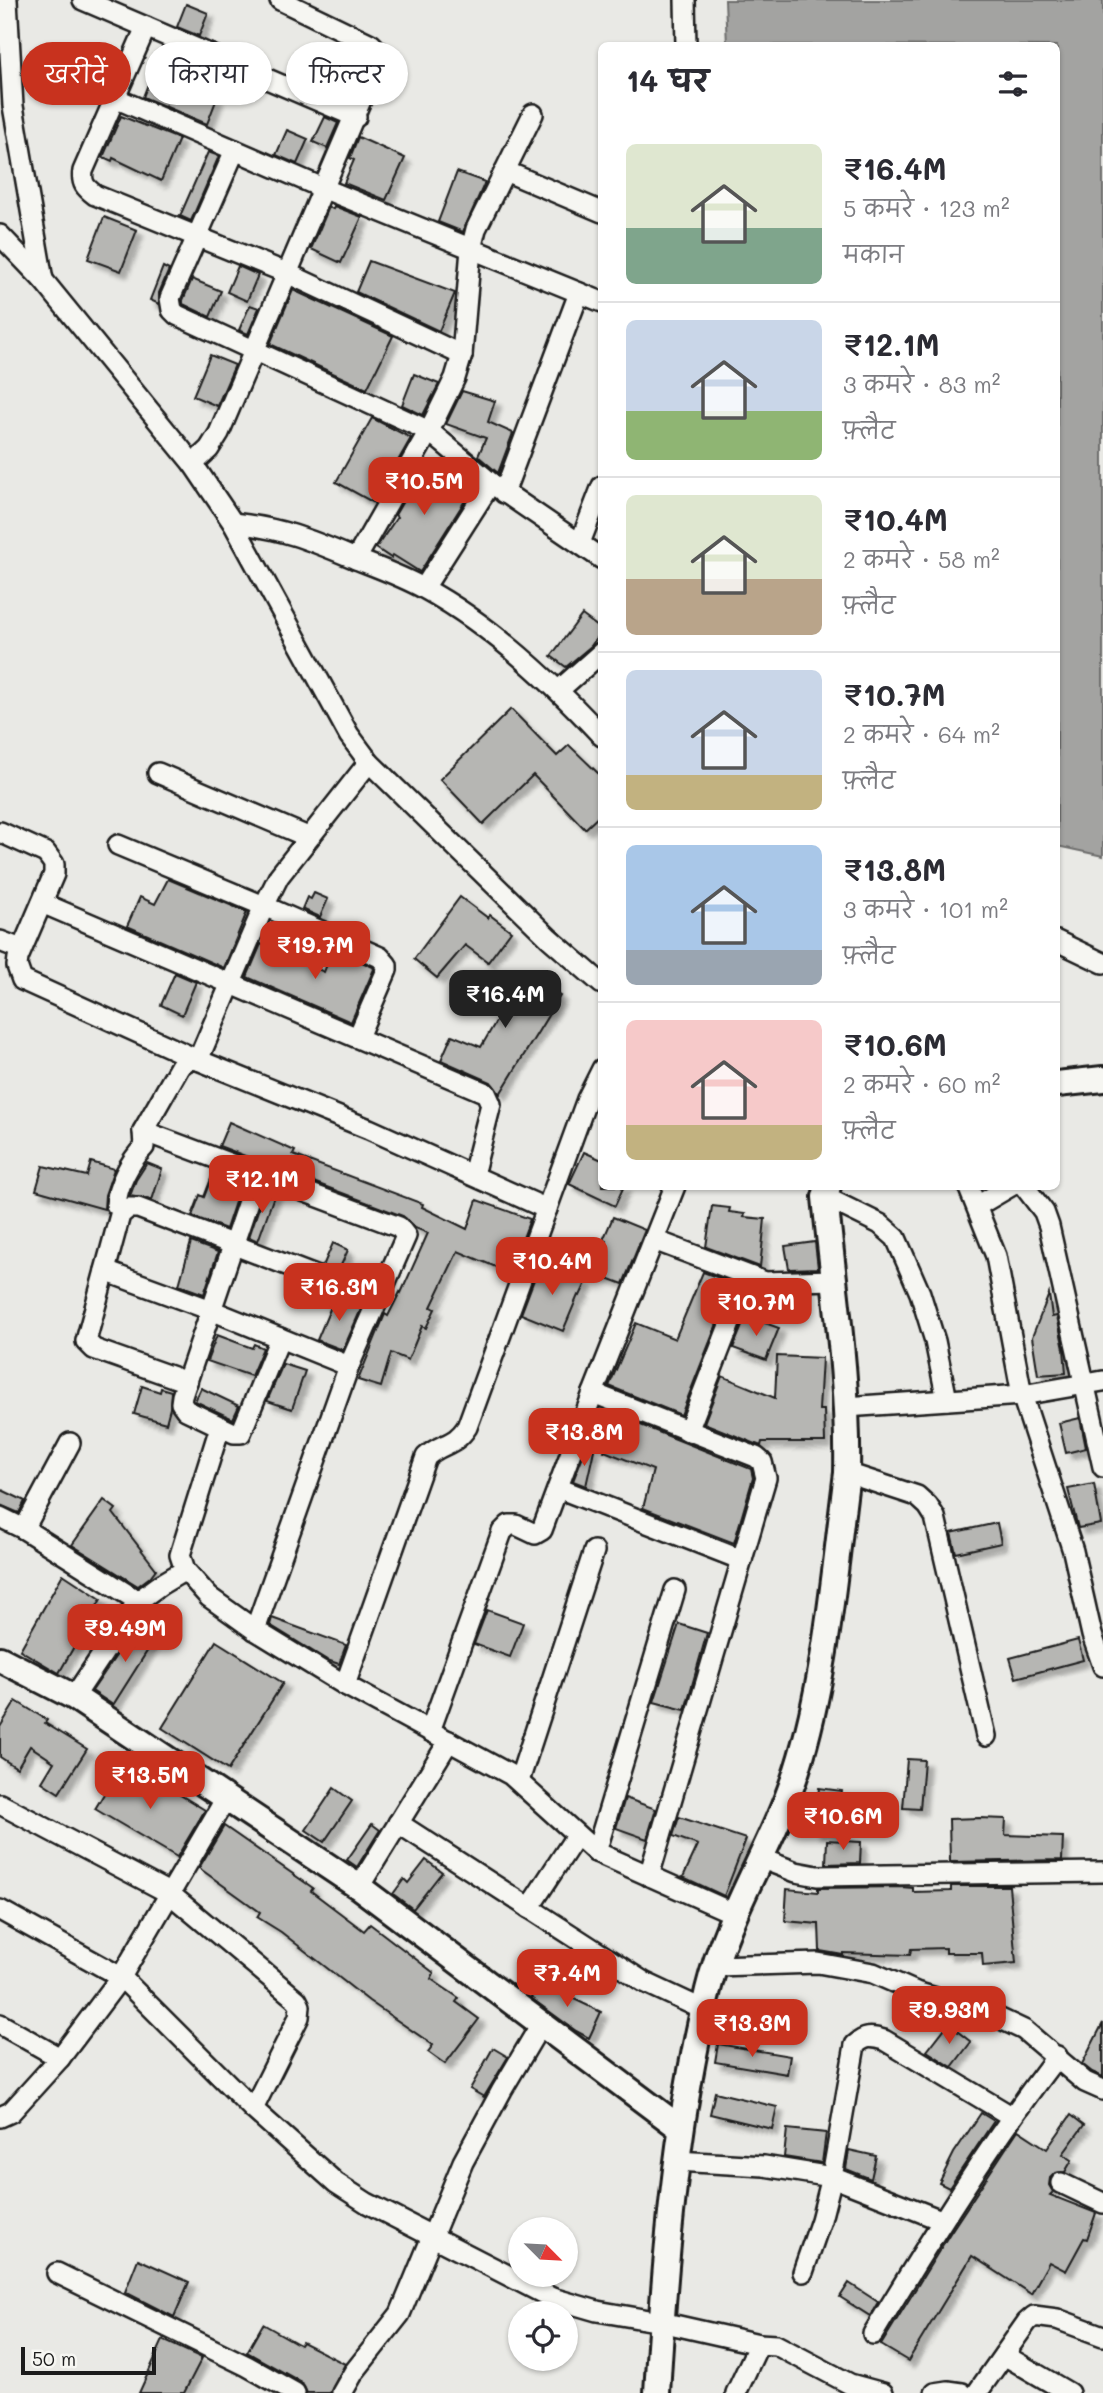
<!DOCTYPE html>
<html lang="hi">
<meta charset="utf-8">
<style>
body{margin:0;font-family:Mali,"Playpen Sans Deva",sans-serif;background:#f7f7f7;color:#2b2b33;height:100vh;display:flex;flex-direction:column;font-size:26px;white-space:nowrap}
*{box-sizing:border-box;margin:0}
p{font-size:23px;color:#7c7c81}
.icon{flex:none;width:38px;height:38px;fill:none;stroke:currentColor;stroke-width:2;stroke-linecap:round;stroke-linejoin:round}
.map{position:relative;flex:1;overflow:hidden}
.panel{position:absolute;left:598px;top:42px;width:462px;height:1148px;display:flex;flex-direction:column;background:#fff;border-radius:10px;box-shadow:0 2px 5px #0004}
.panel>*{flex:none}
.hud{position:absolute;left:21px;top:42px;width:472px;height:63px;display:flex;gap:14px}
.needle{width:46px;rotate:114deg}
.fabs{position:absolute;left:508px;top:2217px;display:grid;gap:14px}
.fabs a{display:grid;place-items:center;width:70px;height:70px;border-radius:50%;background:#fff;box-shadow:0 2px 5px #0004;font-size:35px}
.scale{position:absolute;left:21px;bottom:18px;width:135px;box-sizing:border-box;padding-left:7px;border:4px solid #1c1c1c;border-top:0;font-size:19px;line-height:24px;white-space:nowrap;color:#1c1c1c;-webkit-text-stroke:5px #f6f6f2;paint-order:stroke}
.price{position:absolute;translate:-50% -60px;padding:0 16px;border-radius:14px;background:#c8321e;color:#fff;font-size:23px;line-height:46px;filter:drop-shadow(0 2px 4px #0008)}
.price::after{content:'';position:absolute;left:50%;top:42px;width:21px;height:16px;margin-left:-10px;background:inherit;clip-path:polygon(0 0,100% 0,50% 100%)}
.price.active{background:#222;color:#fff}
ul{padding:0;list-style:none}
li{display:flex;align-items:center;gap:21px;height:175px;padding:0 28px}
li+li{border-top:2px solid #e1e1e2}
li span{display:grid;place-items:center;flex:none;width:196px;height:140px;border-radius:10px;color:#555}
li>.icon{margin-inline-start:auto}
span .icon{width:84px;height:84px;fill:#fffc;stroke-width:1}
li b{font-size:30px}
h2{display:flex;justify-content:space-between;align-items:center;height:84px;padding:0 28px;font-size:30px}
.chip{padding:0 24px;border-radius:32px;background:#fff;box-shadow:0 2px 5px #0004;font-size:24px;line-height:63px}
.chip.active{background:#c8321e;color:#fff}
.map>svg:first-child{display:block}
.water{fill:#a3a3a1;stroke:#6d6d6c;stroke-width:2}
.building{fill:#b6b6b3;stroke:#1c1c1c;stroke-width:2;filter:url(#shadow)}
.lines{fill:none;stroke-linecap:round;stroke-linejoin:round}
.minor-casing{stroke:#1c1c1c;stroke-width:24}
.major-casing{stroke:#1c1c1c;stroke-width:30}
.minor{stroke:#f6f6f2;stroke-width:19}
.major{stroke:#f6f6f2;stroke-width:24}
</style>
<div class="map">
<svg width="1103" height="2393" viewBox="0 0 1103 2393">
<defs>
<filter id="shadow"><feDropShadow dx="6" dy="6" stdDeviation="2" flood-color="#0004"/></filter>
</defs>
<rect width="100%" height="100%" fill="#e9e9e5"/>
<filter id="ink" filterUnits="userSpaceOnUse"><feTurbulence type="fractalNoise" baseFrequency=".0143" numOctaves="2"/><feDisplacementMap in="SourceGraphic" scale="14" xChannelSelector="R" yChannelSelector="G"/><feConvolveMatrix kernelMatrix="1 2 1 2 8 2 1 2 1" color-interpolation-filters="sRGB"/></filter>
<g filter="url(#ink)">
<path class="water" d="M725,0h378v856l-46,-10v-800l-330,-1z"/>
<g class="building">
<path d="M186,4l22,9 -9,23 -22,-9z"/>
<path d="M152,74l65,24 -10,26 -64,-27z"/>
<path d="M121,116l58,23 -18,42 -48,-23 -1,3 -9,-4z"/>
<path d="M325,117l13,6 -11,25 -14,-6z"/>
<path d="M287,130l21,9 -11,25 -21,-9z"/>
<path d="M358,137l47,21 -19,42 -42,-17 10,-23 -4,-2z"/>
<path d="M208,152l11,4 -28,65 -11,-5z"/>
<path d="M457,172l28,10 -22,50 -25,-10z"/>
<path d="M334,206l28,11 -21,46 -30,-14 18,-42 4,2z"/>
<path d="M104,217l33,13 -16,41 -33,-12z"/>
<path d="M369,261l86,32 -16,38 -83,-39z"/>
<path d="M238,266l20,9 -11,26 -20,-9z"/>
<path d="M163,267l6,3 -10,23v11l-9,-4z"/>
<path d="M192,279l29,12 -11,26 -27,-13v-4z"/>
<path d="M293,290l100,46 -26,53 -97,-45z"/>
<path d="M250,305l9,3 -11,26 -9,-4z"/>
<path d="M210,355l25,10 -18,41 -24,-10z"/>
<path d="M414,374l25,10 -16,31 -21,-10z"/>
<path d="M462,391l33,10 -7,21 25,11 -15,40 -20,-17 8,-18 -40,-14z"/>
<path d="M372,418l39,20 -37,65 -38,-21z"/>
<path d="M426,461l35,26 3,-5 9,6 -53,84 -27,-17 -2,3 -15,-10 21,-31 -2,-2z"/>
<path d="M582,615l20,15 -11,16 -25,21 -15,-11z"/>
<path d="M511,709l46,47 12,-11 33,32v36l-17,16 -52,-54 -50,49 -43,-45z"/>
<path d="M168,879l79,33 -23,56 -97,-42 13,-29 15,7z"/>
<path d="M314,893l14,6 -8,18 -18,-8 5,-12 4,2z"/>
<path d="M460,897l28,21 2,-3 21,16 -23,31 -23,-17 -28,33 -23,-19z"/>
<path d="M261,944l63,28 5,-13 6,2 4,-9 34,15 1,2 -23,53 -104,-45z"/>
<path d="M497,971l21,15 7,-11 35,21 -60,98 -9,-12 -50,-22 11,-25 29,12 21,-36 -22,-16z"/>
<path d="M175,973l21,9 -14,33 -21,-10z"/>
<path d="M229,1122l66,29 -2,4 130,49 -1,3 45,22 10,-29 53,19 -20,54 -52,-22 -27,56 4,2 -9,19 -4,-2 -14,34 -17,-7 -10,34 -23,-7 27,-66 3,2 12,-24 1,1 27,-60 -13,-5 -12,-12 -184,-70z"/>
<path d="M584,1152l18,8v26h22l-9,20 -46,-22z"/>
<path d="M91,1162l23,7 -9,26 -1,14 -68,-19 7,-24 44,10z"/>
<path d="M147,1163l15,6 -10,31 -22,-4 6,-16z"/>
<path d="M214,1171l28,10 -16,48 -34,-13 8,-21 4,2z"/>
<path d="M265,1190l10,3 -17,48 -9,-4z"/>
<path d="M712,1206l18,2 -1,4 16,2 -1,3 21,2 -5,48 -54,-20z"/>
<path d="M613,1217l32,13 -22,54 -29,-11 12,-32 -3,-1z"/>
<path d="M191,1242l27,10 -14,42 -25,-9z"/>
<path d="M815,1242l3,26 -29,1 -4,-23z"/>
<path d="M333,1243l15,7 -10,22 -15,-6z"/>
<path d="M540,1264l46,19 -6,13 -2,-1 -15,36 -42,-17z"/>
<path d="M703,1272l30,11 -52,132 -72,-29 27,-63 39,16z"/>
<path d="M1049,1294l3,23 5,-1 7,33 2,24 -28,2 -6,-38z"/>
<path d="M335,1297l27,10 -19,43 -26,-10z"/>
<path d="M746,1316l33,12 -13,32 -33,-12z"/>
<path d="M217,1335l35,13 2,-4 9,4 -12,28 -44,-15z"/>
<path d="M777,1356l45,2 -3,52h5l1,32h-63l-1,4 -57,-23 18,-47 53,22z"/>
<path d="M283,1364l22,7 -13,38 -25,-8z"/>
<path d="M142,1386l18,6 1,-4 10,3 -1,17 -4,15 -32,-9z"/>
<path d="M201,1388l38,18 -6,13 -38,-18z"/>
<path d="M618,1416l133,53 2,9 -19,65 -91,-35 10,-38 -49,-19z"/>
<path d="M1080,1418l6,30 -20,5 -7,-30z"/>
<path d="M586,1448l8,2 -8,36 -13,-5z"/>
<path d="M1094,1484l7,40 -23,4 -10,-39z"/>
<path d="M0,1489l25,12 -6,12 -19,-8z"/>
<path d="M104,1500l12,9 -3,4 43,56 -6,8 -12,9 -66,-41z"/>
<path d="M997,1523l4,20 -45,10 -5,-20z"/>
<path d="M63,1574l38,25 -42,74 -39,-23z"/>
<path d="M487,1610l36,13 -13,34 -36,-13z"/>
<path d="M272,1618l74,27 -7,19 -12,-4 -57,-35z"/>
<path d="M139,1622l19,12 -45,71 -21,-14z"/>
<path d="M679,1624l28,9 -22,77 -31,-8z"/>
<path d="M1078,1640l5,20 -67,18 -6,-20z"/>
<path d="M216,1641l67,42 -55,87 -66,-42z"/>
<path d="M16,1701l31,19 -2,3 42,26 -28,44 -17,-11 12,-20 -24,-16 -13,22 -17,-11v-30z"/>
<path d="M907,1759l17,1 -4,49 -17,-1z"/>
<path d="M120,1767l44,25 3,-5 38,23 -28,47 -82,-48z"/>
<path d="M334,1788l18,13 -28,41 -18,-12z"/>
<path d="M819,1788l23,3 -5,43 -23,-3z"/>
<path d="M625,1798l31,11 -9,30 -31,-11z"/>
<path d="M679,1817l67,22 -22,57 -41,-19 15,-32 -25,-9z"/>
<path d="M979,1818l27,1 -1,16 58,2 -1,23 -112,2 -1,-43z"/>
<path d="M372,1824l8,6 -23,37 -10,-7z"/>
<path d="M224,1826l89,62 -2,3 53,40 6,-7 64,49 -3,6 28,19 -3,4 23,17 -34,45 -17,-12 5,-7 -64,-44 -88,-69 -24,-15 3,-5 -61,-44z"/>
<path d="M827,1840l34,2 -1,21 -34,1z"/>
<path d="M426,1860l16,12 -29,37 -20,-15 11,-15 4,4z"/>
<path d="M951,1886h58l7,77 -33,3 -1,-13h-36v-5l-35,1 -1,6 -67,-2v2l-23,-4 -1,-27 -34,-3 2,-32 31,3v-4l83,-1 12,1v4l38,-1z"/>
<path d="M539,1982l62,30 -12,26 -13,-7 -45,-33z"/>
<path d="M1103,2023v54l-11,-5 -10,-8z"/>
<path d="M948,2024l23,18 -19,25 -25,-16z"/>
<path d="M718,2044l72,12 -3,18 -72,-12z"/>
<path d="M493,2048l15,9 -24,40 -14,-8z"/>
<path d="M715,2092l62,15 -5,22 -62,-15z"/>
<path d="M981,2113l13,8 -45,67 -10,-5 15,-30z"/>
<path d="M1071,2115l13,10 -21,29 9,6 -7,12 -10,1 -5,5 -1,7 4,7 -3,3 46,18 -9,26 -3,-1 -18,33 -17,-9 -18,32 -59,-38 -64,105 -27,-16 69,-112 68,-103 29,19z"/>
<path d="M787,2129l39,4 -4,30 -38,-6z"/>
<path d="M849,2150l27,6 -5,23 -25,-10z"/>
<path d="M138,2259l51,23 -15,35 -49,-25z"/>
<path d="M849,2283l29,19 -8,14 -30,-19z"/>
<path d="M263,2324l37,21 2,-3 43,22 -15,29h-23l-6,-11 -54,-30z"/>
<path d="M163,2340l39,18 -18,35h-45z"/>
</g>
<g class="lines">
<g class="minor-casing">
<g id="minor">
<path d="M7,0l6,106 30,174"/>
<path d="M83,0l273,117"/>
<path d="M685,0l1,46"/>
<path d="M146,27l-63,144c-2,13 3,17 12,24l194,79 173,81"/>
<path d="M115,98l210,91 277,113"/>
<path d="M235,150l-65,148 2,12 5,5 252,116 62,52 111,76"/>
<path d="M505,171l97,41"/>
<path d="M0,235l43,45 150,184 40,59 116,212 20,27 180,176 53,46"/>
<path d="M193,464l16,-15 10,-16 160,-375v-6l-8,-8 -91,-44"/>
<path d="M504,493l75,-200"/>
<path d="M233,523c48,5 75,16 118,34 25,10 51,19 74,32 66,36 126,92 177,147"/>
<path d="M580,543l22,-57"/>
<path d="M356,559l73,-128 26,-53 7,-23 9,-106 5,-20 57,-115"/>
<path d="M424,588l67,-105"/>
<path d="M559,690l43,-38"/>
<path d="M158,773l150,64"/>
<path d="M0,832l46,21 8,11v10l-36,84 -1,8 5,14 176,80 171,69 178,80"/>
<path d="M118,845l146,61 116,51 7,8v5l-29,67"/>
<path d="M42,903l444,190 5,11 -18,71"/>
<path d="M0,941l21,8"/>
<path d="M1057,941l46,22"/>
<path d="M143,1131l256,96 7,9 -57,130 -94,264"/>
<path d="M257,1175l-75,221 -1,7 5,7 48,23h7l39,-95"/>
<path d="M968,1186l28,70 26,139 51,156 19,84 11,31"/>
<path d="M1024,1186l20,26 5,14 54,241"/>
<path d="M825,1197l55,27 16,14 24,55 15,48 12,59"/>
<path d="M116,1205c1,-19 14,-44 28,-58l-1,-16 37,-65 9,-7 9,1 66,-154 15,-30 90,-114"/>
<path d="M977,1206l34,-20"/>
<path d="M654,1240l111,42 68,-2"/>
<path d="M105,1271l106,39 138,56"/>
<path d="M187,1382l-93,-33 -8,-8 34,-126 8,-7h10l240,92"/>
<path d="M593,1393l163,64 6,5 4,16 -117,398"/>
<path d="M846,1407l176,-12 81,-14"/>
<path d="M220,1427l-40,128 5,15 24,27 46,33 90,55 166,90 85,77 137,61"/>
<path d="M688,1431l60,-154"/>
<path d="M847,1473l70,23 11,10 7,11 51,219"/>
<path d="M558,1488l184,72"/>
<path d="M0,1517l24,12 114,72"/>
<path d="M24,1529l46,-86"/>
<path d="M345,1685l81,-228c16,-15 28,-10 41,-30l120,-328 15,-30"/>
<path d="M74,1697l64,-96 22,-16 25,-15"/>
<path d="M430,1731l72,-199 7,-7h7l19,9 7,-4 51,-137 82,-207"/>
<path d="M519,1781l75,-230"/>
<path d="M0,1804l169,89 128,107 3,6 -1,11 -46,92"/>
<path d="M398,1823l246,159 60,28"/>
<path d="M596,1852l79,-262"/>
<path d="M760,1858l36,14 21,4 286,-4"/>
<path d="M359,1887l90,-146"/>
<path d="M529,1908l47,-72"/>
<path d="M0,1910l121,67 132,132 83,74 31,20 185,95 45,13 64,11 98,22"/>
<path d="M716,1966l102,-3 55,10 43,19 74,22 34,16 61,52 18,8"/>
<path d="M0,2024l60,34"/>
<path d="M0,2117l11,-5 49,-54 61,-81 105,-179"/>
<path d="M676,2161l88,5 68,11 109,43"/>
<path d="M1061,2183l42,20"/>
<path d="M803,2272l18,-52 11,-43 23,-132c10,-9 16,-9 29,-5l127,76"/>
<path d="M57,2273l190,93 48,27"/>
<path d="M873,2334c58,-96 116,-189 184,-278"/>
<path d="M1004,2355l65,38"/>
<path d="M342,2393l12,-21 46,-58 63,-152 39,-72 39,-66"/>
<path d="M736,2393l23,-49 17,1 74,39 33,9"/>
<path d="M935,2393l13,-2 14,2"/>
<path d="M977,2393l50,-71 7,-6 23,3 46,17"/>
</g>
</g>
<g class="major-casing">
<g id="major">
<path d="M1057,1084l46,-5"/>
<path d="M0,1659l74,38 285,190 321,241"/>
<path d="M657,2393c8,-135 19,-271 51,-403 19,-78 65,-144 89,-220 30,-95 37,-198 50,-297 2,-92 -13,-184 -22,-276l3,-11"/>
</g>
</g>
<use href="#minor" class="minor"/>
<use href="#major" class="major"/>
</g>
</g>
</svg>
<div class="fabs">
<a><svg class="needle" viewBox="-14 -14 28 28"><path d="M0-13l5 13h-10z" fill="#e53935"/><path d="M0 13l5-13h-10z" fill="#7c7c81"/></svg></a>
<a><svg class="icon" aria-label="locate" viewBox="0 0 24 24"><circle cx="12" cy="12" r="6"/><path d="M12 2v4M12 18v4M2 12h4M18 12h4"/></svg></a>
</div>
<div class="scale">50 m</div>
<b class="price" style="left:424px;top:517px">₹10.5M</b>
<b class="price" style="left:315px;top:981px">₹19.7M</b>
<b class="price active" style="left:505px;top:1030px">₹16.4M</b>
<b class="price" style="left:262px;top:1215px">₹12.1M</b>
<b class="price" style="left:552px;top:1297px">₹10.4M</b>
<b class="price" style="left:339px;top:1323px">₹16.3M</b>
<b class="price" style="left:756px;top:1338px">₹10.7M</b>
<b class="price" style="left:584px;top:1468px">₹13.8M</b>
<b class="price" style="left:125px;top:1664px">₹9.49M</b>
<b class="price" style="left:150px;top:1811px">₹13.5M</b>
<b class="price" style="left:843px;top:1852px">₹10.6M</b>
<b class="price" style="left:567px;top:2009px">₹7.4M</b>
<b class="price" style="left:949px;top:2046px">₹9.93M</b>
<b class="price" style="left:752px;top:2059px">₹13.3M</b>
<div class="hud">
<a class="chip active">खरीदें</a>
<a class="chip">किराया</a>
<a class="chip">फ़िल्टर</a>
</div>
<section class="panel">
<h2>14 घर<svg class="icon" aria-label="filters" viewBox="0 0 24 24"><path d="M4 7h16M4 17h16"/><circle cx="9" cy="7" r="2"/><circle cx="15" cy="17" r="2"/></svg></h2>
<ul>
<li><span style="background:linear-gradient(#dfe7d0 60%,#7fa58c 0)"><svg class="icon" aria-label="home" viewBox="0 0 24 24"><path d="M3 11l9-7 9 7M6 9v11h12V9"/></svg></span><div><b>₹16.4M</b><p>5 कमरे · 123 m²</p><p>मकान</p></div></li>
<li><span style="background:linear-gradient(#c9d6e8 65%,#8fb573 0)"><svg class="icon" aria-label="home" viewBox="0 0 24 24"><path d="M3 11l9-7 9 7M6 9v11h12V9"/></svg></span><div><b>₹12.1M</b><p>3 कमरे · 83 m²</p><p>फ़्लैट</p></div></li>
<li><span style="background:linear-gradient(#dfe7d0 60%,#b9a48a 0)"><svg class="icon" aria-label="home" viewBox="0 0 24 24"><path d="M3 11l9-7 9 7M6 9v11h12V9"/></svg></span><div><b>₹10.4M</b><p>2 कमरे · 58 m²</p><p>फ़्लैट</p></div></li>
<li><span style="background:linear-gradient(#c9d6e8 75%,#c2b280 0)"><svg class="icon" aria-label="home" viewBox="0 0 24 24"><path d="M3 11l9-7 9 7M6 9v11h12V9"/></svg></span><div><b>₹10.7M</b><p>2 कमरे · 64 m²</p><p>फ़्लैट</p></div></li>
<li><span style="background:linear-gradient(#a9c7e8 75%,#9aa5b1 0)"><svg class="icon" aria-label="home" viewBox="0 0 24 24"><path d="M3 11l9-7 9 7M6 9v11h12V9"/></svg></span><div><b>₹13.8M</b><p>3 कमरे · 101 m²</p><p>फ़्लैट</p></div></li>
<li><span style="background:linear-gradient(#f6c9c9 75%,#c2b280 0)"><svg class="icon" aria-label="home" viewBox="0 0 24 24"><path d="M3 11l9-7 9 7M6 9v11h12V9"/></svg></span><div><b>₹10.6M</b><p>2 कमरे · 60 m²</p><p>फ़्लैट</p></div></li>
</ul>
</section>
</div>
